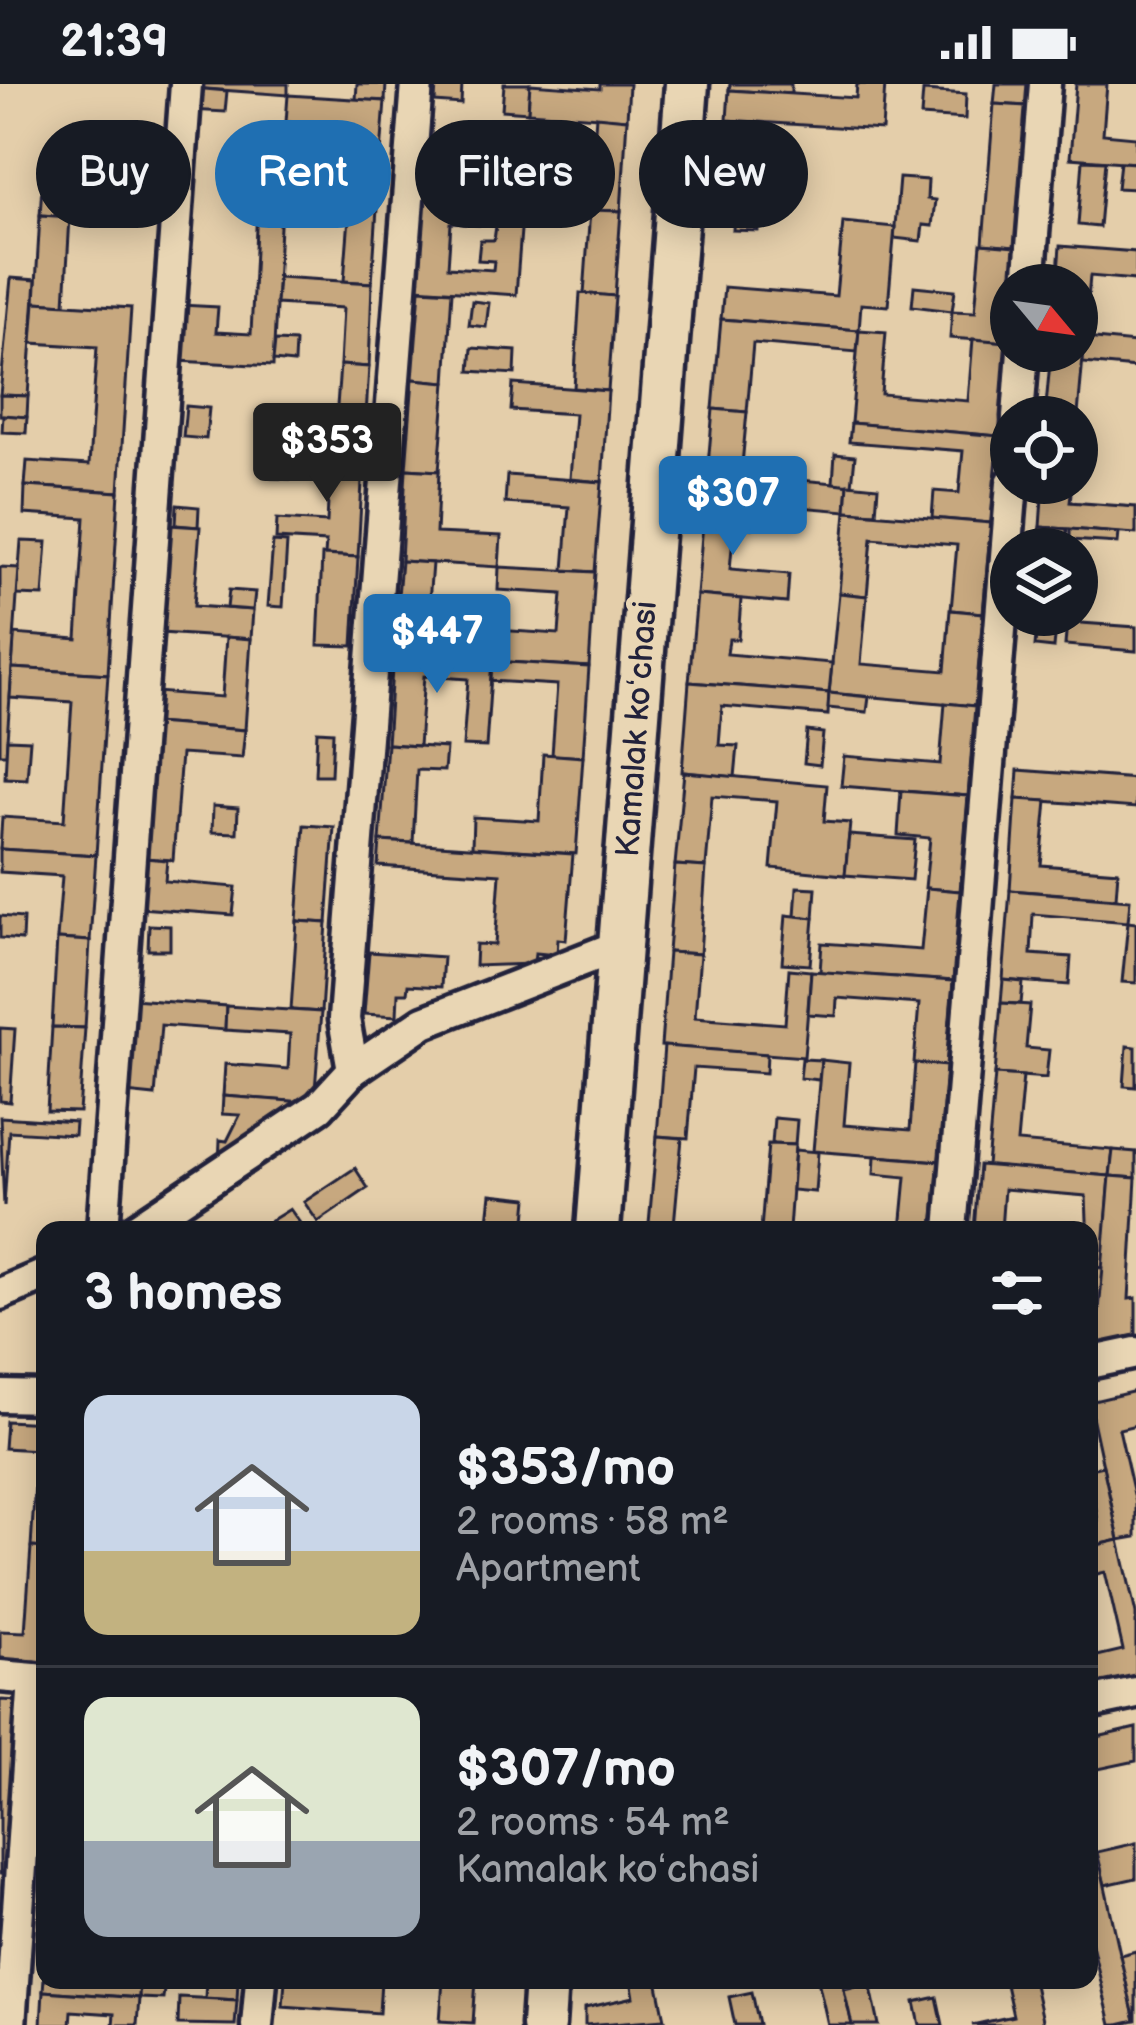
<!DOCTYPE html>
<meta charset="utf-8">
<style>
body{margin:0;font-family:"Balsamiq Sans",sans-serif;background:#20242c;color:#f1f3f6;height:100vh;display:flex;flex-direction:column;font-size:45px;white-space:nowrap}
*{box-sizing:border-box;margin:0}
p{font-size:39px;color:#9ea1a6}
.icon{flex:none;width:66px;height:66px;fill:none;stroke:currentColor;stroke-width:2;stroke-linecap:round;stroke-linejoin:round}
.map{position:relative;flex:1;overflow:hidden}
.side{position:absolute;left:36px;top:1137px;width:1062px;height:768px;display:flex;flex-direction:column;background:#171b24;border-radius:24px;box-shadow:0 6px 30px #0003}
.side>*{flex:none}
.hud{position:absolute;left:36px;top:36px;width:1065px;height:108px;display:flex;gap:24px}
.needle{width:78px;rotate:119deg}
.controls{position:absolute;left:990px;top:180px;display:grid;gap:24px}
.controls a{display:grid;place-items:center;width:108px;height:108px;border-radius:50%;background:#171b24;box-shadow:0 6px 30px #0003;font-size:60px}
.price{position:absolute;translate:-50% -102px;padding:0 27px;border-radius:12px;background:#1f6fb2;color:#fff;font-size:39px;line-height:78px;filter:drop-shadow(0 3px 6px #0008)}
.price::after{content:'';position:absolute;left:50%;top:72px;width:36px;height:27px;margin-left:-18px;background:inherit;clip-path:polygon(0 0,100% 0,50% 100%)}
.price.current{background:#222;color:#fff}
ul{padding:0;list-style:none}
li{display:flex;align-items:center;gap:36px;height:300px;padding:0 48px}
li+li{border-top:3px solid #363941}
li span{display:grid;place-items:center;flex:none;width:336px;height:240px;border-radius:24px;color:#555}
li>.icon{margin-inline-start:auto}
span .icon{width:144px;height:144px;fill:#fffc;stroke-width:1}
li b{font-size:51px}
h2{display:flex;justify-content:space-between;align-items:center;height:144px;padding:0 48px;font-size:51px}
.chip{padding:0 42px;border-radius:54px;background:#171b24;box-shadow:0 6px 30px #0003;font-size:42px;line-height:108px}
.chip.current{background:#1f6fb2;color:#fff}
.status{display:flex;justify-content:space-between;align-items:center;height:84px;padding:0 60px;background:#171b24;direction:ltr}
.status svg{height:33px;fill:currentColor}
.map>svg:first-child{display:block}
.building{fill:#c7a87f;stroke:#22223b;stroke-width:3;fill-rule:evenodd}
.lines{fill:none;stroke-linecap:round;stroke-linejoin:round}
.street-casing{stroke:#22223b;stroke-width:39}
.secondary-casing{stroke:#22223b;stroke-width:51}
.street{stroke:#e9d6b4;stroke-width:30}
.secondary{stroke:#e9d6b4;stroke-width:42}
.labels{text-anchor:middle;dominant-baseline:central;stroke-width:12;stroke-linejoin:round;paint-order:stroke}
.street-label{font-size:33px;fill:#22223b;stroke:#e9d6b4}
</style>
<div class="status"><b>21:39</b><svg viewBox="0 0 49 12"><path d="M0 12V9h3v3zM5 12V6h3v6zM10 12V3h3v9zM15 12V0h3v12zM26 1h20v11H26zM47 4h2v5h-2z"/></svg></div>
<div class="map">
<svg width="1136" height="1941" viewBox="0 0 1136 1941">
<rect width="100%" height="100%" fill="#e4ceaa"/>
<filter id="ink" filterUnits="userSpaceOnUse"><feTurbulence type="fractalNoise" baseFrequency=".00833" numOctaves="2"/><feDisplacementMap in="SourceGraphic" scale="24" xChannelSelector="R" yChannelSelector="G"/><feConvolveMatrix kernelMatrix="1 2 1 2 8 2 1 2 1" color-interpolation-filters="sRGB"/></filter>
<g filter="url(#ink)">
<g class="building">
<path d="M193,0h95v11l-95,-7z"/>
<path d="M357,0h29l-1,17 -29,-1z"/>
<path d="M436,0h26l-1,20 -26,-2z"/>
<path d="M504,0h26l-2,28 -26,-2z"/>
<path d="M530,0l70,5v-5h29l-2,35 -99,-7z"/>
<path d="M730,0h61v10l-62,-4z"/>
<path d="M857,0h28l-3,46 -155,-10 2,-30 127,8z"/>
<path d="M996,0h32l-2,22 -32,-2z"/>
<path d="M1076,0h31l-4,50 33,3v26l-66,-5z"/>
<path d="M193,4l34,3 -2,21 -34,-2z"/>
<path d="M923,7l43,3 -1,25 -44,-3z"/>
<path d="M288,11l97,6 -7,93 -27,-2 4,-65 -69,-5z"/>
<path d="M994,20l32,2 -11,141 -32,-3z"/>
<path d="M596,32l31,3 -6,92 -32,-1z"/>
<path d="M113,53l32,2 -5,82 -100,-6 2,-30 67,4z"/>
<path d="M434,61l29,2 -3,29 -28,-2z"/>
<path d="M504,68l22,1 -3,51 -23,-2z"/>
<path d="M294,76l34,1 -1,17 -34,-1z"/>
<path d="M1083,76l22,1 -6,66 -21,-2z"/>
<path d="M1120,78l16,1v26l-19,-1z"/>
<path d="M899,94l29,2 -1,19 8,1 -3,26 -9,-1 -2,16 -27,-3z"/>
<path d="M239,100l43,2 -9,180 -95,-5 3,-56 37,2 -2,25 35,2 6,-127 -19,-1z"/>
<path d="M282,102l53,3 -1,26 -53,-3z"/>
<path d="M351,108l27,2 -6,89 -28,-2z"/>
<path d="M423,113l100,7 -7,91 -100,-7zM451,139l45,3 -2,14h-14l-2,20 16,1 -1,9 -45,-3z"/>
<path d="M590,126l31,1 -6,85 -31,-2z"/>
<path d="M734,128l26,1 -2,18 -25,-1z"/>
<path d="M40,131l30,2 -5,87 -30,-2z"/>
<path d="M843,138l52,5 -7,79 -27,-2 -2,26 -138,-11 3,-32 112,9z"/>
<path d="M981,160l34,3 -8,95 -57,-4 2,-27 23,1z"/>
<path d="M1060,162l76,6v28l-46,-4 -13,150v-9h-32l6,-66h26v-66h-20z"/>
<path d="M278,193l94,6 -3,84 -29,-2 3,-57 -67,-4z"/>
<path d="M11,194l25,2 -8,116 -28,-1z"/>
<path d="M914,202l41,4 -3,21 -40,-5z"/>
<path d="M420,205l32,2 -6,91 -33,-3z"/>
<path d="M580,209l35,3 -7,95 -34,-3z"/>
<path d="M472,217l17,2 -3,24 -17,-2z"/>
<path d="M35,218l96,6 -12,184 -94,-6 2,-25 62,4 8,-118 -65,-4z"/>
<path d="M721,235l138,11 -2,22 -104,-9 -6,69 -34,-3z"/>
<path d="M859,246l27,2 -5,62 87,7 5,-62 34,3 -8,94 -148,-13z"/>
<path d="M1085,254l51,5v25l-53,-5z"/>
<path d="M275,257l20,1 -1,21 -21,-2z"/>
<path d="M472,264l44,3 -1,23 -45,-3z"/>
<path d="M340,281l29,2 -6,96 -90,-4 1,-29 61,4z"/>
<path d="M413,295l33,3 -7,89 -33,-2z"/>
<path d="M513,300l95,7 -6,91 -32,-3 5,-65 -64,-4z"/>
<path d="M0,311l28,1 -1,21 -27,-2z"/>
<path d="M186,322l23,2 -3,31 -23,-2z"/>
<path d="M713,325l34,3 -6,63 107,9 -2,27 -141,-12z"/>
<path d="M3,331l24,2 -1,16 -24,-1z"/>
<path d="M851,339l148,13 -8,87 -59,-5 2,-27 25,2 4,-42 -114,-9z"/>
<path d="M835,370l20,2 -3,29 -19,-2z"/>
<path d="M273,375l90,4 -5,94 -33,-2 1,-13 -50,-3 1,-20 50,3 2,-41 -57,-3z"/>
<path d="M406,385l33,2 -3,62 65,3 -2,31 -98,-6z"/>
<path d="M507,391l95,7 -7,90 -31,-2 5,-63 -64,-4z"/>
<path d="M1043,399h29l-2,19 66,5v27l-96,-7z"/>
<path d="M848,400l30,3 -2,26 -30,-2z"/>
<path d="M25,402l94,6 -11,182 -96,-6 2,-34 63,5 8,-121 -61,-4z"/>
<path d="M705,415l49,4 -2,25 -18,-2 -4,43 59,5 -2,29 -90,-8z"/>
<path d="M177,421l22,2 -1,20 -22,-2z"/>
<path d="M846,427l145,12 -8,90 -32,-3 6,-65 -85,-7 -5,58 -28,-3z"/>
<path d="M169,441l31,2 -6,79 59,4 -2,29 -90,-6z"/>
<path d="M1040,443l27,2 -1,20h-28z"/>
<path d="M1070,445l49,4 -1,10 -48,-3z"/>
<path d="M21,457l26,1 -4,54 -26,-1z"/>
<path d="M273,458l14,1 -4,64 -15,-1z"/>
<path d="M322,471l36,2 -5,89 -35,-1z"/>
<path d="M401,477l31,2 -7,93 -32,-2z"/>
<path d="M0,483l19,1 -13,186h-6z"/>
<path d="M499,483l96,5 -6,95 -97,-6 1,-31 66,4 3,-40 -64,-4z"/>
<path d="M229,506l26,2 -2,18 -26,-2z"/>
<path d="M839,509l28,3 -6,68 84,7 5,-61 33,3 -8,93 -146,-13z"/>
<path d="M697,511l44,4 -3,40h-9l-2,15 105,9 -3,30 -140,-11z"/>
<path d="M1038,531l19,1 -3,32 -19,-2z"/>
<path d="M1067,538l69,5v24l-71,-6z"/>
<path d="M226,553l25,2 -6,91 -91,-7 2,-31 66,5z"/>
<path d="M393,570l99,7 -6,86 -23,-1 5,-67 -44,-3 -5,70 -32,-2z"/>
<path d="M492,577l97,6 -6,90 -31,-2 5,-70 -66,-4z"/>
<path d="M12,584l96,6 -12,181 -96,-6 2,-32 62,4 8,-119 -62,-4z"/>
<path d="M689,598l140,11 -1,22 -106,-9 -3,39 19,1 -3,31 -53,-5z"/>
<path d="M829,609l40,4 -2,15 -39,-4z"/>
<path d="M945,619l30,3 -7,90 -127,-10 3,-30 96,8z"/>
<path d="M154,639l91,7 -3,28 -61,-4 -8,106 -29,-2z"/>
<path d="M317,647l16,1 -2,43h-16z"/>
<path d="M807,647l16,2 -3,32 -16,-2z"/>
<path d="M7,655l23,1 -3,39 -22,-1z"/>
<path d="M387,660l59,4 -2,23 -27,-1 -4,73 -33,-2z"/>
<path d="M543,670l40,3 -7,97 -104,-7 1,-30 66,4z"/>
<path d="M1018,686l118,9v29l-120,-9z"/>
<path d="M684,688l143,13 -3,36 26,2 -5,52 -74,-7 6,-67 -65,-5 -6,71 -31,-2z"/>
<path d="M901,707l67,5 -8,95 -35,-3 5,-50 -32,-3z"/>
<path d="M1016,715l31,2 -6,64 77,6 -2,27 -106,-8z"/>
<path d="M213,722l25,2 -1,25 -25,-1z"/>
<path d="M304,741l30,2 -7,96 -30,-2z"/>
<path d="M849,751l66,5 -4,40 -66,-5z"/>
<path d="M380,757l193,13 -7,86 -8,-1 -1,16 -22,-2 -1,11 -59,2 1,-22 19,1 5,-71 -122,-8z"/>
<path d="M0,765l96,6 -6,86 -33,-2 5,-63 -62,-4z"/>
<path d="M144,774l23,2 -2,21 71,6 -3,28 -93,-7z"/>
<path d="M675,781l31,2 -6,87 -32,-2z"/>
<path d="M797,803l19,1 -2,30 -19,-2z"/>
<path d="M927,804l33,3 -7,90 -133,-9 2,-29 99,7z"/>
<path d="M1010,806l120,10 -2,22 -95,-8 -2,40 40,3 -2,28 -66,-5z"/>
<path d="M786,831l28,3 -4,47 -28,-2z"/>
<path d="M0,832l23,2 -1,22 -22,-2z"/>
<path d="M297,837l30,2 -6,89 -30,-2z"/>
<path d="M1128,838l8,1v60l-14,-1z"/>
<path d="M149,841l21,1v24h-22z"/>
<path d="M57,855l33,2 -5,87 -33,-1z"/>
<path d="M369,868l74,5 -2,30 -33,-2 -1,8h-9l-1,23 -33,-2z"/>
<path d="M668,868l32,2 -5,63 90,7 4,-55 22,2 -7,86 -143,-11z"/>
<path d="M811,887l142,10 -7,85 -32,-3 5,-59 -82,-6 -1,18 -28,-2z"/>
<path d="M1003,896l20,2 -2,22 -20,-1z"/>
<path d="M132,915l94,7 -1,24 -64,-5 -6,71 -30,-3z"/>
<path d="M1001,919l29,2 -4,43 23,2 -3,28 -51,-4z"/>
<path d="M226,922l95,6 -7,91 -91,-7 2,-32 63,5 2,-35 -65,-4z"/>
<path d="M52,943l33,1 -6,84 -32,-1z"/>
<path d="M0,944l15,1 -5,73 -10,-1z"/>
<path d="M664,962l103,8 -1,19 -72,-5 -6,70 -31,-2z"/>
<path d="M1127,962l9,1v40l-12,-1z"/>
<path d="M802,975l19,1 -2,20 -19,-2z"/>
<path d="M821,976l28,3 -5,62 66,5 5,-67 31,3 -7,95 -126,-10z"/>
<path d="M995,990l28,2 -6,66 96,8 -3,26 -123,-10z"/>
<path d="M223,1012l81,6 -85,62 1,-24 7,1 13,-26 -18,-1z"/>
<path d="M0,1033l75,5 -1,13 -65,-4 -5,75z"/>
<path d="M774,1034l23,2 -2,25 -23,-1z"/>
<path d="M657,1052l25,2 -8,87 -25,-2z"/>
<path d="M768,1060l27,1 -6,85h-28z"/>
<path d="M795,1066l23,2 -3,40 -23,-2z"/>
<path d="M1113,1066l23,2v26l-26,-2z"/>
<path d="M875,1072l64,5 -6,69h-32l5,-53 -32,-3z"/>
<path d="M979,1081l131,11 -7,92 -14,-1 -3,-71 -82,-7 -3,41h-27z"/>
<path d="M355,1084l13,20 -50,34 -14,-20z"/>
<path d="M1110,1092l26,2 -7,121 7,-1v44l-41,10z"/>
<path d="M491,1110l37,4 -3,32h-38z"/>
<path d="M290,1125l12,17 -46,4z"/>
<path d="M1089,1183l14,1 -8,84 -6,1z"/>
<path d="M1136,1307v34l-17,4 17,74v34l-17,3 -30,-138z"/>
<path d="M6,1337l39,2v125l-14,-1 6,-97 -33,-2z"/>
<path d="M1103,1382l16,74 -30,7v-25l9,-1 -9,-52z"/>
<path d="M1119,1456l17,74v67l-47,11v-34l34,-8 -18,-78 -16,4v-29z"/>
<path d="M31,1463l14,1v116l-45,-3v-30l25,1z"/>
<path d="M0,1616l20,1 -12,174 -8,-1z"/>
<path d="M1136,1644v33l-47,10v-32z"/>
<path d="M1136,1759v35l-31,7 -8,-33z"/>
<path d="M1101,1784l34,153 -17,4h-7l-22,-94v-60z"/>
<path d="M1136,1867v70h-1l-15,-66z"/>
<path d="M45,1881v15h95l-1,18 -96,-7z"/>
<path d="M140,1896h25l-2,19 -24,-1z"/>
<path d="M206,1896h32l-1,20 -32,-2z"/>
<path d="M285,1896h96l-2,33 -96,-7z"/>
<path d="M443,1896h33l-3,43 -33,-2z"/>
<path d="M631,1896h26l8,39 -80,6v-17l49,-11z"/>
<path d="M818,1896h24l10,45h-24z"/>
<path d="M1005,1896h28l10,45h-71l41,-9z"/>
<path d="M870,1899l9,42h-27l-8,-36z"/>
<path d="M43,1907l96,7 -2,27h-24l1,-11 -43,-3 -1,14h-29z"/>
<path d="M752,1908l7,33h-24l-6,-28z"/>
<path d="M179,1913l58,3 -2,25 -57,-1z"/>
<path d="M937,1913l6,28h-23l-5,-23z"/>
</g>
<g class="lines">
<g class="street-casing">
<g id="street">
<path d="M1029,201l16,-201"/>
<path d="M1018,333l5,-66"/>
<path d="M353,986l-9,-51 73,-935"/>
<path d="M103,1146l83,-1146"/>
<path d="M135,1146l184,-123 34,-37 71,-48 197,-77"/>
<path d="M951,1146l61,-747"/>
<path d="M0,1210l45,-19"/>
<path d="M1089,1279l47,-10"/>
<path d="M0,1312l45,1"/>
<path d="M0,1592l45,4"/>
<path d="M1089,1619l47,-10"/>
<path d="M10,1941l24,-346"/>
<path d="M257,1941l4,-45"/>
</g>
</g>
<g class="secondary-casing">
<g id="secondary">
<path d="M598,1146l89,-1146"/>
<path d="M543,1941l3,-45"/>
</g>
</g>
<use href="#street" class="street"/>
<use href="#secondary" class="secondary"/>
</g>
</g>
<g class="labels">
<g class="street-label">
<text transform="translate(637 645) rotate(-86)">Kamalak koʻchasi</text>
</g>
</g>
</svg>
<div class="controls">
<a><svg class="needle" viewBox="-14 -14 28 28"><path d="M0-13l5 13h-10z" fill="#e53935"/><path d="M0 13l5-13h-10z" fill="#9ea1a6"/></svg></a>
<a><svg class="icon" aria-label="locate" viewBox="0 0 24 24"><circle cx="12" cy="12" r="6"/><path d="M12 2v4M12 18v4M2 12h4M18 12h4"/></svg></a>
<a><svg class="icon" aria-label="layers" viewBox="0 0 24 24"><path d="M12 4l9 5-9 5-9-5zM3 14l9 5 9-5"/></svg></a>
</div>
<b class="price current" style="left:327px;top:421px">$353</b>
<b class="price" style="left:733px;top:474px">$307</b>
<b class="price" style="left:437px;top:612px">$447</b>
<div class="hud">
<a class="chip">Buy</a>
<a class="chip current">Rent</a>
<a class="chip">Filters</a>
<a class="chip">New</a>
</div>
<section class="side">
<h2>3 homes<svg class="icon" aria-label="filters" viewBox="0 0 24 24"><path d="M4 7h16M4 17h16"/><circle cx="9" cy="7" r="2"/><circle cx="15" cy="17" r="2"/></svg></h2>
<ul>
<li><span style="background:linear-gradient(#c9d6e8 65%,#c2b280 0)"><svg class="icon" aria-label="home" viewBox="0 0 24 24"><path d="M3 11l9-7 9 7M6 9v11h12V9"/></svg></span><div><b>$353/mo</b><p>2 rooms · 58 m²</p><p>Apartment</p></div></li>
<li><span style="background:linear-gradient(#dfe7d0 60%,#9aa5b1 0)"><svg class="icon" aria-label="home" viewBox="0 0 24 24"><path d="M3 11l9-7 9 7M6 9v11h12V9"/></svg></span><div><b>$307/mo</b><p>2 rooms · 54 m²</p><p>Kamalak koʻchasi</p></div></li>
</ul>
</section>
</div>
